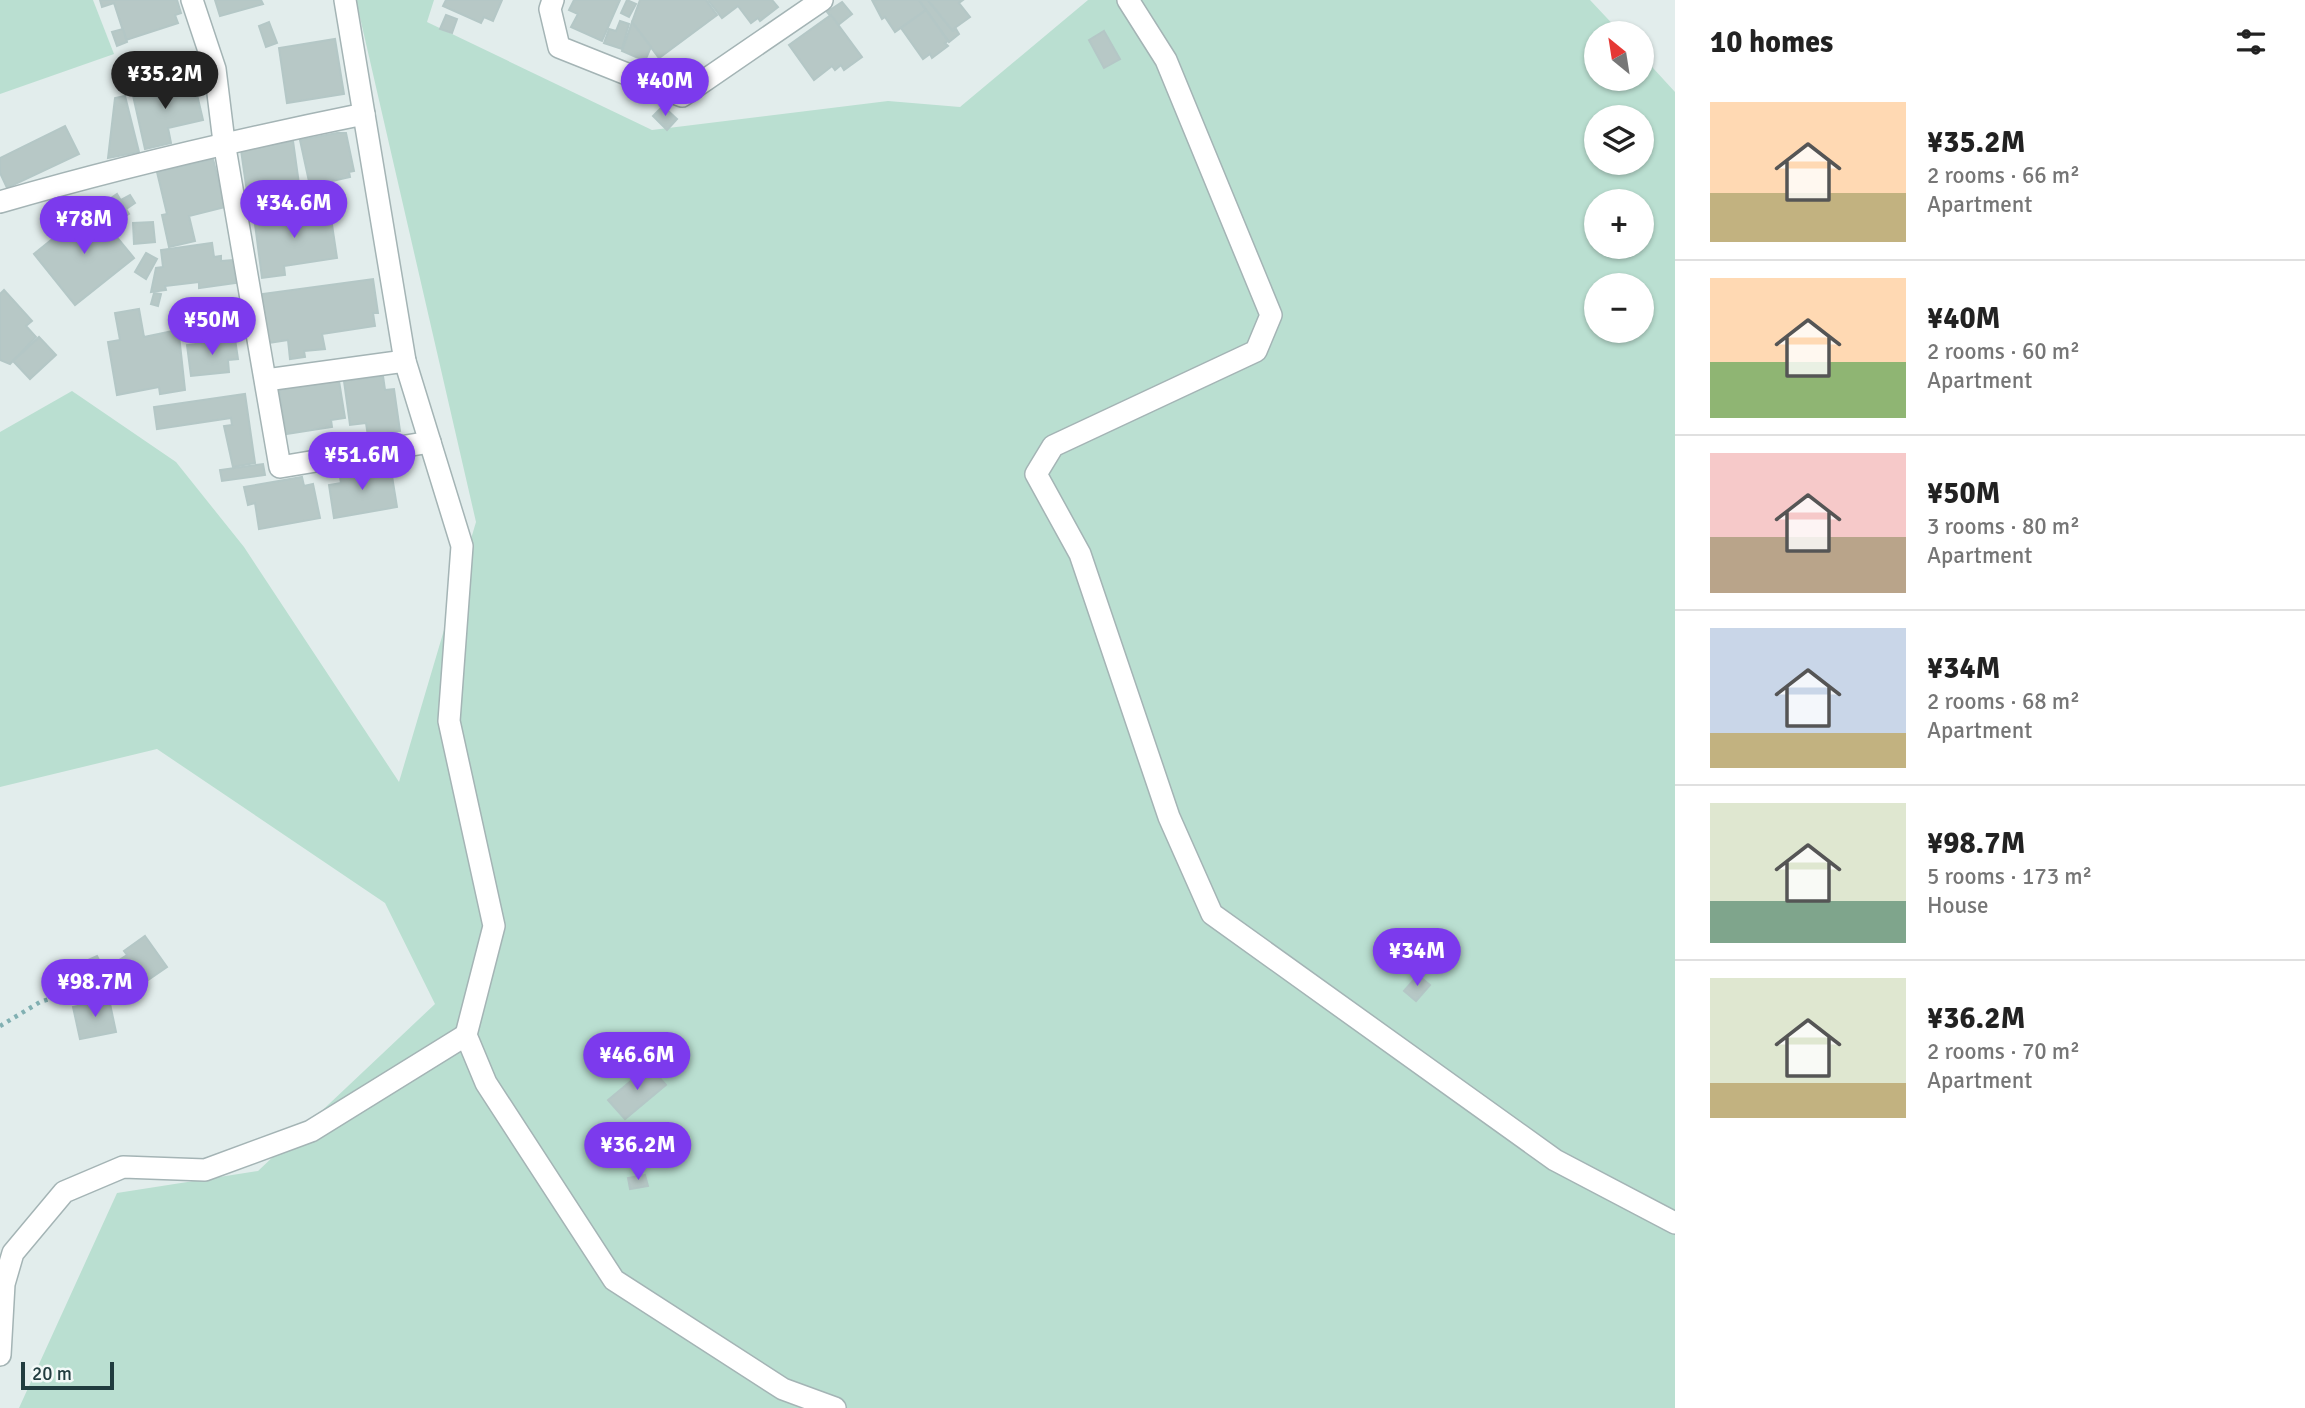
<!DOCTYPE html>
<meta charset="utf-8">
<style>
body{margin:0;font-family:Signika,sans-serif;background:#f2f2f2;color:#222;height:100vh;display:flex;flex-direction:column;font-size:26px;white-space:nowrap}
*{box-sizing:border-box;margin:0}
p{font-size:23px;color:#767676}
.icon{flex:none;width:38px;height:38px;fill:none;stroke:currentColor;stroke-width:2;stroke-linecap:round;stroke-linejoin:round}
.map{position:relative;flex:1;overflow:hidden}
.side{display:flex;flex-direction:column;background:#fff;width:630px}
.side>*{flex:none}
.needle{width:46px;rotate:330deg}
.controls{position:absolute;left:1584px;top:21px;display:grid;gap:14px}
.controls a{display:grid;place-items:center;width:70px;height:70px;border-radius:50%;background:#fff;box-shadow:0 2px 5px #0004;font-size:35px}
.scale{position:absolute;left:21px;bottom:18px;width:93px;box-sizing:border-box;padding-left:7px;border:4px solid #213c3f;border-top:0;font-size:19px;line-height:24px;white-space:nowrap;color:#213c3f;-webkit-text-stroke:5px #f3f9f8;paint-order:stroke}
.price{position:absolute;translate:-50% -60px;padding:0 16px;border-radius:24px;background:#7c3aed;color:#fff;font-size:23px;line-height:46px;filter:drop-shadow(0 2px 4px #0008)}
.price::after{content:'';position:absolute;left:50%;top:42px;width:21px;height:16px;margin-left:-10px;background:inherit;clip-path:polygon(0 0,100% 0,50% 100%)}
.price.current{background:#222;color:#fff}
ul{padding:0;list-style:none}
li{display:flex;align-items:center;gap:21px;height:175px;padding:0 35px}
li+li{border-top:2px solid #e0e0e0}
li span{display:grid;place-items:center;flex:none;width:196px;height:140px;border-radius:0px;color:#555}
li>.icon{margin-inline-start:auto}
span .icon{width:84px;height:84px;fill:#fffc;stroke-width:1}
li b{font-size:30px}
h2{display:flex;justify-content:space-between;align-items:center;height:84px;padding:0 35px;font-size:30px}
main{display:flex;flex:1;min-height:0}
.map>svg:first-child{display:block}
.green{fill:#badfd1;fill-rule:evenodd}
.building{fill:#b7c8c6;stroke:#b4c7c6;stroke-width:2}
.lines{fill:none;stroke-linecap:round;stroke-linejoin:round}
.minor-casing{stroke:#a4b4b5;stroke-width:24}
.path{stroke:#81b0b2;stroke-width:4.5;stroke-dasharray:3.5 5;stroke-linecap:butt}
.minor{stroke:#fff;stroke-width:21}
</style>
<main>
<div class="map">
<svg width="1675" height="1408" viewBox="0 0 1675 1408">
<rect width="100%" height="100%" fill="#e2edec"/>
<g class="green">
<path d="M0,0h93l21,54 -114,40z"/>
<path d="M356,0h78l-7,22 225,108 236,-29 72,6 128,-107h502l31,33h-25v46h46v-23l33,36v1316h-1656l98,-215 141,-22 177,-167 -50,-101 -228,-154 -157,38v-355l72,-41 104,71 68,85 155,235 77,-260zM1596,117h46v46h-46zM1596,201h46v46h-46zM1596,285h46v46h-46z"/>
</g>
<g class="building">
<path d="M100,0h77l4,13 -6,2 3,8 -52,17 -12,-37 -12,4z"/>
<path d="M215,0h46l2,4 -43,12z"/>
<path d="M446,0h56l-9,21 -9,-4 -3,6 -38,-17z"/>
<path d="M574,0h46l-18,41 -31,-14 7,-13 -9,-4z"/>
<path d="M627,0l9,4 -7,13 -8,-4z"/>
<path d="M640,0h66l11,15 -58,43 -27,-36z"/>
<path d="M708,0h64l6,7 -18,14 -2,-3 -7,5 -13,-17 -16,12z"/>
<path d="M872,0h47l7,10 -31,22 -10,-15 -3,2z"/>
<path d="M919,0h9l25,31 3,-2 3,5 -10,8z"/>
<path d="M928,0h35l-4,3 11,14 -18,13z"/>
<path d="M842,2l10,12 -14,11 -11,-13z"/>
<path d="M926,10l22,31 -3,2 3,3 -16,12 -2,-4 -7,5 -22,-31z"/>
<path d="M446,15l11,4 -5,14 -12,-4z"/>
<path d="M831,15l31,42 -18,13 -3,-5 -6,5 -3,-4 -18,14 -25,-35z"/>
<path d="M620,21l9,3 -7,25 -18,-6 5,-14 7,2z"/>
<path d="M269,22l8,21 -11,4 -7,-21z"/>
<path d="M632,22l19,25 -6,14 -23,-10z"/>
<path d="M123,29l4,13 -10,4 -5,-14z"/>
<path d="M1104,31l16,28 -16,9 -15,-28z"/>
<path d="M335,39l9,55 -57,9 -8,-55z"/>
<path d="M185,79l2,9 8,-2 8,34 -35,8 3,15 -26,6 -13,-58z"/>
<path d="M125,96l14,56 -31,6 7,-60z"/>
<path d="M663,106l14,13 -10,11 -14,-14z"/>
<path d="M65,126l14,28 -72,34 -7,-15v-15z"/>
<path d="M337,133h9l8,38 -5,1 1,5 -40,9 -10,-46z"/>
<path d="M293,141l6,43 -52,8 -6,-42z"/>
<path d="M213,159l12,48 -36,9 6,25 -26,6 -7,-32 5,-1 -10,-42z"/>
<path d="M312,186l3,11 -13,2 -3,-11z"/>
<path d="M117,194l12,20 -9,5 -12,-19z"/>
<path d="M130,195l5,8 -9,6 -5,-9z"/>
<path d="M311,201l3,20 17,-3 6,40 -53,8 1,9 -23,3 -7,-54 24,-4 -2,-14z"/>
<path d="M92,207l42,51 -59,47 -41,-51z"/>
<path d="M153,222l2,20 -21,2 -1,-21z"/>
<path d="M212,243l2,14 7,-1v5l12,-1 3,23 -37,5v-6l-34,4 1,4 -15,2 5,-24 7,-1 -2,-17z"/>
<path d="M146,253l11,6 -11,20 -11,-7z"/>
<path d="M373,279l5,34h-5l2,13 -53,8 3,15 -21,2 1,6 -15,2 -2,-19 -20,3 -6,-49z"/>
<path d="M4,290l28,31 -6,5 10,11 -26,27 -10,-4v-66z"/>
<path d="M154,293l7,1 -3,12 -7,-2z"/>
<path d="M139,309l5,28 29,-6 1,6 5,-2 6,55 -25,4 -1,-7 -42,8 -9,-53 12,-2 -5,-27z"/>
<path d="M39,337l17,18 -26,24 -17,-18z"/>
<path d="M235,339l3,20 -10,1 1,12 -38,4 -4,-31z"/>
<path d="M383,376l2,14 9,-1 6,42 -32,5 -2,-13 -16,2 -6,-44z"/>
<path d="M339,381l6,37 -14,2 1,7 -46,7 -7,-44z"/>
<path d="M245,394l10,69 -22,4 -9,-41 8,-1 -1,-7 -74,11 -3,-22z"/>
<path d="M263,464l2,11 -43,6 -2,-11z"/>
<path d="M380,464l2,13 10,-1 5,31 -63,11 -5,-33 12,-2 -2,-12z"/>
<path d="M302,477l2,9 9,-2 7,34 -61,11 -4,-26 -7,2 -4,-18z"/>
<path d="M145,936l22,31 -29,20 3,4 -8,6 -4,-6 4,-3 -17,-26 11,-7 -3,-4z"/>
<path d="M97,956l6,12 -13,6 -1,-3 -6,2 -4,-9z"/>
<path d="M1418,975l12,10 -14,16 -12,-10z"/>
<path d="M109,999l7,33 -36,7 -7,-32z"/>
<path d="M649,1066l17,19 -41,34 -17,-19z"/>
<path d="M603,1126l8,10 -14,12 -8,-9z"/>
<path d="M645,1175l3,11 -18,3 -2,-11z"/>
</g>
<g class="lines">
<g class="minor-casing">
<g id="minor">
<path d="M192,0l23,69 9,73 56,325 150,-25"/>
<path d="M345,0l60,361 57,185 -13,175 45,205 -28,109 20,48 128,197 169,109 52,19"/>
<path d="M553,0l-3,9 9,38 123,49 140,-96"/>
<path d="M1128,0l38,60 105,255 -15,36 -203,95 -17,28 44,80 89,263 43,97 343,246 120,63"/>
<path d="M0,202c120,-35 241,-63 364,-88"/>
<path d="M266,380l139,-19"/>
<path d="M0,1355l4,-71 9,-31 51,-61 59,-25 82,3 106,-39 155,-96"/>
</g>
</g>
<path class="path" d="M0,1026l40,-24 65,-21"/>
<use href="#minor" class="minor"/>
</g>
</svg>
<div class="controls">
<a><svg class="needle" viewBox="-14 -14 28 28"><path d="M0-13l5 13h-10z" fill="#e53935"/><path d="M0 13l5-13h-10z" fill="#767676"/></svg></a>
<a><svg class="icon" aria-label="layers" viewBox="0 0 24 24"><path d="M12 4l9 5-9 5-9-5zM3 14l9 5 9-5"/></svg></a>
<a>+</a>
<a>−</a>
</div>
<div class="scale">20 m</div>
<b class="price current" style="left:165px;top:111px">¥35.2M</b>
<b class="price" style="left:665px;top:118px">¥40M</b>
<b class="price" style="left:294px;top:240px">¥34.6M</b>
<b class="price" style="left:84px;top:256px">¥78M</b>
<b class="price" style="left:212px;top:357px">¥50M</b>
<b class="price" style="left:362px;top:492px">¥51.6M</b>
<b class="price" style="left:1417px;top:988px">¥34M</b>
<b class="price" style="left:95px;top:1019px">¥98.7M</b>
<b class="price" style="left:637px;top:1092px">¥46.6M</b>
<b class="price" style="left:638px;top:1182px">¥36.2M</b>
</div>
<section class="side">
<h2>10 homes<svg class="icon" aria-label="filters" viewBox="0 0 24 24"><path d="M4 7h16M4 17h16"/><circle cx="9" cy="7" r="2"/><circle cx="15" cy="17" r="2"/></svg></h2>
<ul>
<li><span style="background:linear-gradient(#ffd9b3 65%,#c2b280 0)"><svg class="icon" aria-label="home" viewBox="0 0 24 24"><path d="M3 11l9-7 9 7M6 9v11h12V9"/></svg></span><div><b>¥35.2M</b><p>2 rooms · 66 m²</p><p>Apartment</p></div></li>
<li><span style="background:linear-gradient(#ffd9b3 60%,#8fb573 0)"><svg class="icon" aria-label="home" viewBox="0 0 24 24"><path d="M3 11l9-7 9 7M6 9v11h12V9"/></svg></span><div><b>¥40M</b><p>2 rooms · 60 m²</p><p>Apartment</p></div></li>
<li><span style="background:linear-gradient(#f6c9c9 60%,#b9a48a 0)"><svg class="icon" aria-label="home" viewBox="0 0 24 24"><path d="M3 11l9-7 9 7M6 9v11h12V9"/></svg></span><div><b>¥50M</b><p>3 rooms · 80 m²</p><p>Apartment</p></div></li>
<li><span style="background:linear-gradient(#c9d6e8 75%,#c2b280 0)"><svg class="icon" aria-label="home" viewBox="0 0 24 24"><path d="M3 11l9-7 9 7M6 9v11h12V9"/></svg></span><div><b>¥34M</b><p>2 rooms · 68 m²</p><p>Apartment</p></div></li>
<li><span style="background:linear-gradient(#dfe7d0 70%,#7fa58c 0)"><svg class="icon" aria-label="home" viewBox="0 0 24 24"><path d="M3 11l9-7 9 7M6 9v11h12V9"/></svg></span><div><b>¥98.7M</b><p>5 rooms · 173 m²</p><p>House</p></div></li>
<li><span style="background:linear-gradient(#dfe7d0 75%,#c2b280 0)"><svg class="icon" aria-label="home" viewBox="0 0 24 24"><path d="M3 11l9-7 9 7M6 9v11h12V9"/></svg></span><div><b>¥36.2M</b><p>2 rooms · 70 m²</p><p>Apartment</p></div></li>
</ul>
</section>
</main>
